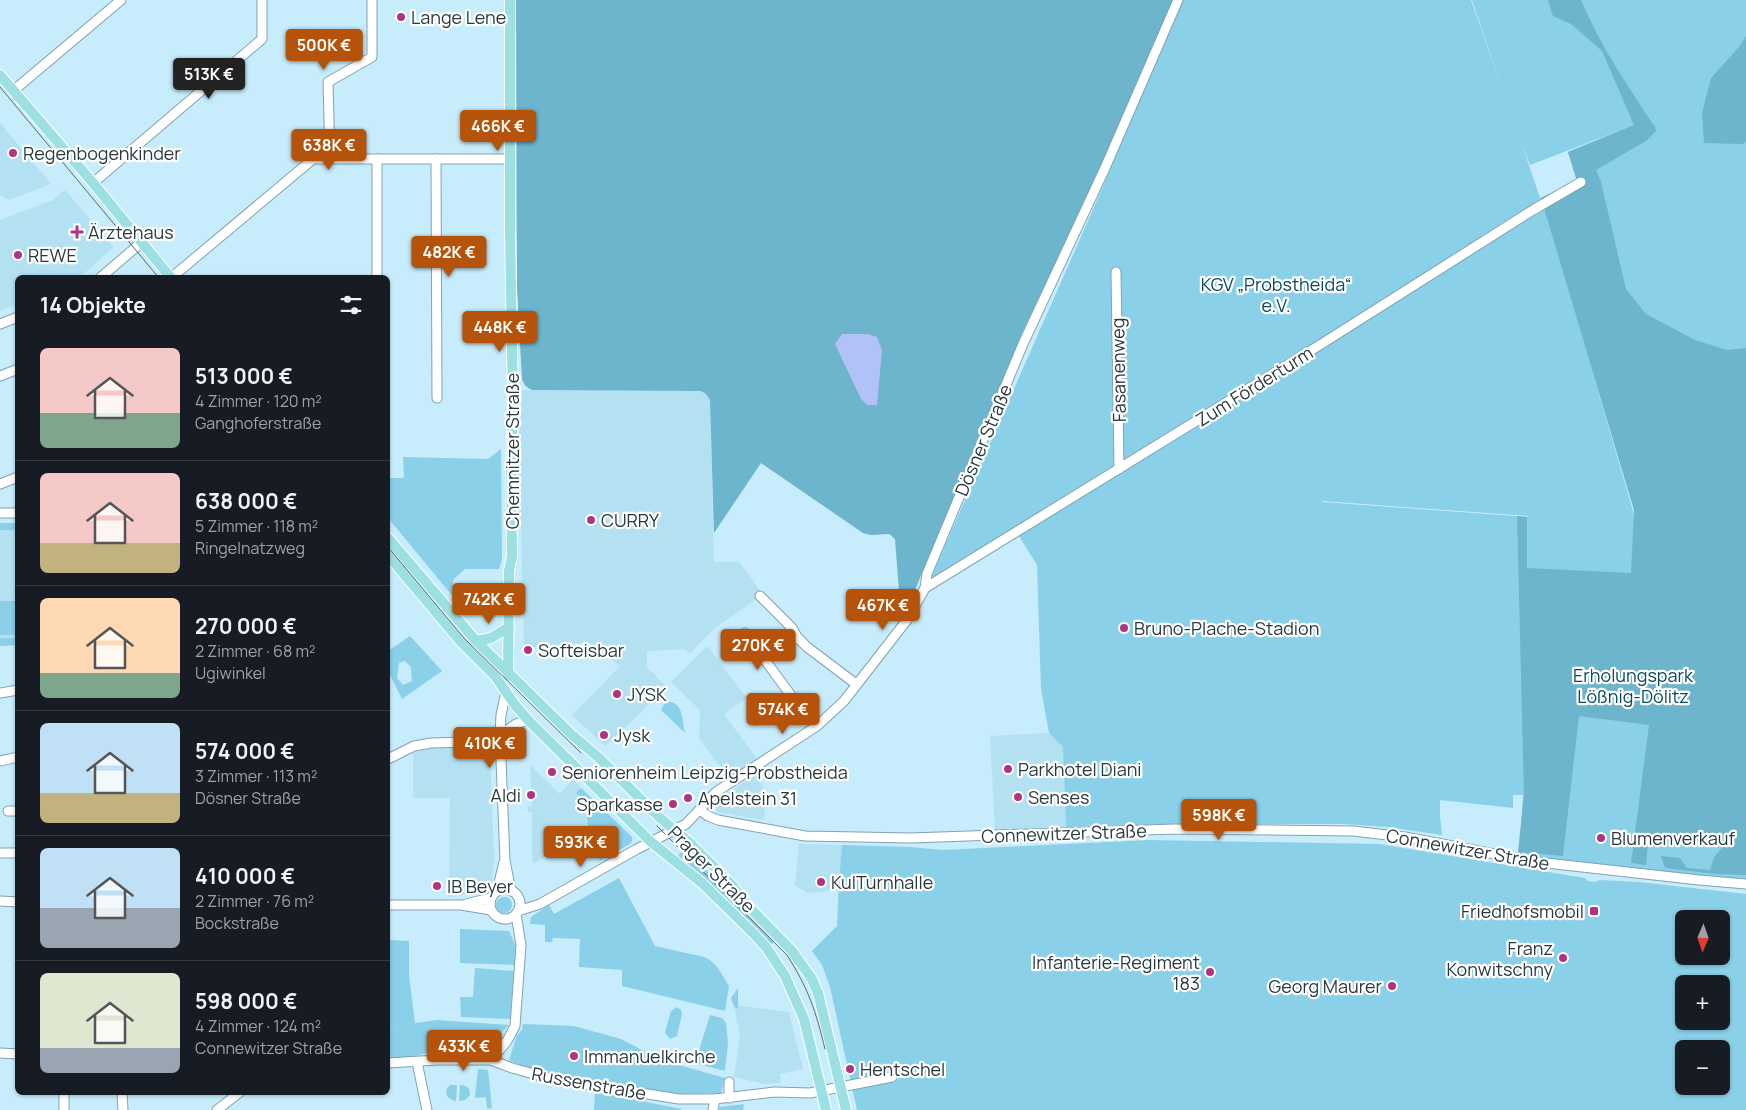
<!DOCTYPE html>
<html lang="de">
<meta charset="utf-8">
<style>
body{margin:0;font-family:Manrope,sans-serif;background:#20242c;color:#f1f3f6;height:100vh;display:flex;flex-direction:column;font-size:19px;white-space:nowrap}
*{box-sizing:border-box;margin:0}
p{font-size:16px;color:#9ea1a6}
.icon{flex:none;width:28px;height:28px;fill:none;stroke:currentColor;stroke-width:2;stroke-linecap:round;stroke-linejoin:round}
.map{position:relative;flex:1;overflow:hidden}
.sheet{position:absolute;left:15px;top:275px;width:375px;height:820px;display:flex;flex-direction:column;background:#171b24;border-radius:8px;box-shadow:0 1px 4px #0004}
.sheet>*{flex:none}
.needle{width:32px;rotate:182deg}
.buttons{position:absolute;left:1675px;top:910px;display:grid;gap:10px}
.buttons a{display:grid;place-items:center;width:55px;height:55px;border-radius:8px;background:#171b24;box-shadow:0 1px 4px #0004;font-size:25px}
.price{position:absolute;translate:-50% -42px;padding:0 11px;border-radius:5px;background:#b45309;color:#fff;font-size:16px;line-height:32px;filter:drop-shadow(0 1px 2px #0008)}
.price::after{content:'';position:absolute;left:50%;top:30px;width:15px;height:11px;margin-left:-8px;background:inherit;clip-path:polygon(0 0,100% 0,50% 100%)}
.price.selected{background:#222;color:#fff}
ul{padding:0;list-style:none}
li{display:flex;align-items:center;gap:15px;height:125px;padding:0 25px}
li+li{border-top:1px solid #363941}
li span{display:grid;place-items:center;flex:none;width:140px;height:100px;border-radius:8px;color:#555}
li>.icon{margin-inline-start:auto}
span .icon{width:60px;height:60px;fill:#fffc;stroke-width:1}
li b{font-size:21px}
h2{display:flex;justify-content:space-between;align-items:center;height:60px;padding:0 25px;font-size:21px}
.map>svg:first-child{display:block}
.built{fill:#b3e1f2}
.green{fill:#8ad0e9;fill-rule:evenodd}
.forest{fill:#6db4cd}
.water{fill:#b1c2f9}
.lines{fill:none;stroke-linecap:round;stroke-linejoin:round}
.minor-casing{stroke:#80a3b1;stroke-width:11}
.major-casing{stroke:#fff;stroke-width:12}
.minor{stroke:#fff;stroke-width:9}
.major{stroke:#9de0e2;stroke-width:10}
.tram{stroke:#556a71;stroke-width:1}
.poi-dot{fill:#b03484;stroke:#fff;stroke-width:2}
.labels{text-anchor:middle;dominant-baseline:central;stroke-width:4.5;stroke-linejoin:round;paint-order:stroke}
.poi-label{font-size:18px;fill:#2a393e;stroke:#fff;text-anchor:start}
.park-label{font-size:18px;fill:#0b4a5c;stroke:#fff}
.street-label{font-size:18px;fill:#2a393e;stroke:#fff}
</style>
<div class="map">
<svg width="1746" height="1110" viewBox="0 0 1746 1110">
<rect width="100%" height="100%" fill="#c7ecfb"/>
<g class="built">
<path d="M0,123l51,61 -42,16 -9,-5z"/>
<path d="M65,190l49,57 -34,30 -62,1 -1,26 -17,7v-91l53,-20z"/>
<path d="M522,390l179,1 5,3 4,6 4,162h25l24,32 -48,34 -25,25 -6,-4 -37,2v16l20,20 -39,38 -23,21 -33,-31 48,-49 -29,-23 -24,1 -4,3h-39l-3,-124 -3,-14v-44z"/>
<rect x="0" y="530" width="17" height="108"/>
<path d="M707,646l40,52 -23,16 33,45 -21,15 -8,3 -29,-39 1,-28 -29,-28z"/>
<path d="M1049,733l14,14 3,80 -71,3 -5,-94z"/>
<path d="M484,746h3l3,5 4,107 -2,23 -3,10 -40,6 1,-99h-37v-45l18,-5z"/>
<path d="M530,765l30,29 13,-15 8,9 -5,5 10,9v27l-25,14 3,5 -30,15 -2,-4v-47h-4v-6h4z"/>
<path d="M755,775l9,14 2,10 -2,21 -47,-8 -2,-7 1,-4z"/>
<path d="M799,844l43,1 -4,45 -30,3 -13,-8z"/>
<path d="M734,1005l55,7 14,57 -23,5 1,9 -17,1 -30,-7 6,-40z"/>
</g>
<g class="green">
<path d="M1182,0h289l32,91 -31,-91h274v884l-94,-9 -133,-20 4,-60h-10v13l-73,-8v16l2,19 -55,-8 -43,-3h-172l-106,3 -3,-80 -14,-14 -8,-44 -4,-124 -18,-29 111,-70 -5,-7 -191,118 -2,-2 159,-361zM1629,127l-61,25 9,29 -37,17 -19,-56 9,23zM1541,199l3,11 -68,41 -3,-9zM1589,360l45,150 -1,9v-8zM1322,501l206,15v1l-206,-15z"/>
<path d="M501,449l1,110 -3,10h-34l-12,11 2,19 -67,-81v-40h16l-1,-21 85,2z"/>
<rect x="0" y="523" width="17" height="7"/>
<rect x="0" y="601" width="17" height="34"/>
<path d="M410,636l32,35 -40,28 -14,-28v-20zM405,661l6,6 1,14 -9,4 -6,-7 2,-15z"/>
<path d="M0,638h17v7l-17,1z"/>
<path d="M668,702c16,-1 14,20 17,31l-24,-23 3,-6z"/>
<path d="M581,788l51,49v4l-2,3 -30,16 -12,-23 -2,-35 -10,-9z"/>
<path d="M1149,840l230,4 206,34 3,3 8,1 3,-2 40,2 107,12v216h-889l-27,-123 -8,-22 -10,-14 25,-25 2,-45 3,-36 68,2 33,3zM1684,919h37v37h-37zM1684,984h37v37h-37zM1684,1049h37v37h-37z"/>
<path d="M685,849l91,90 -6,7 -93,-89z"/>
<path d="M619,878l36,68 49,11 6,3 8,8 11,18 -4,25 -103,-25v-16l-43,-3 1,-28 -27,-1 -1,4h-7v-17l-15,-1 1,-7 18,-12 5,9z"/>
<circle cx="504" cy="905" r="8"/>
<path d="M460,929l49,2 7,16 -1,18 -55,-2z"/>
<path d="M388,940l21,1v34l6,48 22,-3 72,5 -20,20 -11,4 -45,2 -21,6 -24,1v-30l7,-2 -7,1z"/>
<path d="M475,968l39,3 -4,48 -49,-2 -1,-20h13z"/>
<path d="M738,988v21l-4,-2 -3,-9z"/>
<path d="M677,1007l4,3 1,4 -5,22 -7,3 -5,-6 6,-22z"/>
<path d="M710,1015l12,3 4,5 2,20 -3,28 -35,-9 2,-5h5z"/>
<path d="M523,1024l51,2 47,13 40,21 64,18 -4,15 -42,1 -123,-18 -27,-9 -9,-2 -11,-5 8,-25 5,-5z"/>
<path d="M478,1069l10,1 4,38 -5,1 -1,-12 -11,1z"/>
<path d="M450,1085h7l-1,16 -4,-1 -5,-4 -1,-6z"/>
<path d="M460,1085c7,0 10,3 10,10l-5,5 -6,1z"/>
<path d="M595,1092l87,17v1h-88z"/>
<path d="M744,1104l-1,6h-24l1,-3z"/>
</g>
<g class="forest">
<path d="M516,0h657l-63,149 -87,182 -116,278 -7,-5 -5,-65 -6,-5 -18,1 -8,-2 -102,-70 -47,70 -4,-133 -4,-6 -5,-3 -169,-1c-6,-3 -8,-5 -10,-11l-5,-90z"/>
<path d="M1548,0h33c19,45 47,87 74,127l1,4 -10,10 -50,29 5,12 25,107 20,25 49,26 32,10 19,-2v527l-31,-1 -50,-6 -4,-12 19,2 7,10 23,2 4,-13 9,-10 15,-4h-90l-2,22 -15,-2 18,-138 -70,-9 -16,140 -45,-4 6,-58 -7,-278 10,1v51l104,5 3,-63 -93,-312 36,-17 -9,-29 66,-27 -32,-74 -31,-27 -18,-8z"/>
<path d="M1746,36v106l-4,2 -38,-1 -2,-30 9,-35 28,-31z"/>
</g>
<path class="water" d="M842,334h26l9,3 5,13 -5,55h-10l-6,-6 -26,-55z"/>
<g class="lines">
<g class="minor-casing">
<g id="minor">
<path d="M13,91l108,-91"/>
<path d="M330,159l-2,-77 44,-25v-57"/>
<path d="M377,159v119"/>
<path d="M436,159l1,239"/>
<path d="M93,183l169,-144v-39"/>
<path d="M1116,272l3,197"/>
<path d="M100,278l42,-36"/>
<path d="M171,278l142,-119h197"/>
<path d="M0,324l18,-7"/>
<path d="M0,376l18,-7"/>
<path d="M0,484l18,-7"/>
<path d="M0,513h18"/>
<path d="M925,588l398,-245 210,-133 48,-28"/>
<path d="M760,596l32,32 5,9 10,10 49,37"/>
<path d="M745,633l45,61 -35,26"/>
<path d="M764,660l33,-23"/>
<path d="M506,692l-5,23 -1,20 5,126 6,30"/>
<path d="M0,693l18,-3"/>
<path d="M500,735l16,-11 12,-4"/>
<path d="M388,759l26,-13 17,-3 69,-2"/>
<path d="M0,761l18,-4"/>
<path d="M700,810l8,6 10,4 87,16 106,2 263,-9 179,2 52,6 132,25 162,18 47,4"/>
<path d="M8,811h10"/>
<path d="M0,853h18"/>
<circle cx="505" cy="904" r="15"/>
<path d="M497,891l7,-29"/>
<path d="M0,901l18,1"/>
<path d="M466,904l25,-6"/>
<path d="M388,905h73l30,5"/>
<path d="M518,911l22,-7 97,-55 49,-25 30,-32 101,-66 27,-25 63,-81 18,-32 2,-14 96,-230 82,-176 73,-168"/>
<path d="M0,1053l18,1"/>
<path d="M491,1060l16,-19 8,-15 6,-81 -5,-31"/>
<path d="M417,1062l10,48"/>
<path d="M388,1063l49,-3h54l21,8 40,11 127,20h36l59,-7 36,1 82,-16"/>
<path d="M729,1082v16"/>
<path d="M64,1092v18"/>
<path d="M122,1092l1,18"/>
<path d="M217,1110l23,-18"/>
<path d="M713,1110l2,-11"/>
</g>
</g>
<g class="major-casing">
<g id="major">
<path d="M0,75l93,108 78,95"/>
<path d="M388,538l88,103 96,94 26,22 61,60 30,25 44,44 17,22 42,43 20,28 6,14 28,117"/>
<path d="M388,555l73,87 34,34 20,29 13,15 123,122 51,41 52,51 12,13 19,29 19,43 22,91"/>
<path d="M476,641l15,-3 18,-11"/>
<path d="M508,676l1,-105 3,-15 -1,-90 2,-63 -3,-172v-231"/>
</g>
</g>
<use href="#minor" class="minor"/>
<use href="#major" class="major"/>
<g class="tram">
<path d="M0,87l159,191"/>
<path d="M388,547l77,92 116,114"/>
<path d="M657,826l130,129c21,33 29,56 38,94"/>
</g>
</g>
<g class="poi-dot">
<circle cx="401" cy="17" r="5"/>
<circle cx="13" cy="153" r="5"/>
<path d="M74.5 224.5h5v5h5v5h-5v5h-5v-5h-5v-5h5z"/>
<circle cx="18" cy="255" r="5"/>
<circle cx="591" cy="520" r="5"/>
<circle cx="1124" cy="628" r="5"/>
<circle cx="528" cy="650" r="5"/>
<circle cx="617" cy="694" r="5"/>
<circle cx="604" cy="735" r="5"/>
<circle cx="1008" cy="769" r="5"/>
<circle cx="552" cy="772" r="5"/>
<circle cx="531" cy="795" r="5"/>
<circle cx="1018" cy="797" r="5"/>
<circle cx="688" cy="798" r="5"/>
<circle cx="673" cy="804" r="5"/>
<circle cx="1601" cy="838" r="5"/>
<circle cx="821" cy="882" r="5"/>
<circle cx="437" cy="886" r="5"/>
<rect x="1589" y="906" width="10" height="10" rx="2.5"/>
<circle cx="1563" cy="958" r="5"/>
<circle cx="1210" cy="972" r="5"/>
<circle cx="1392" cy="986" r="5"/>
<circle cx="574" cy="1056" r="5"/>
<circle cx="850" cy="1069" r="5"/>
</g>
<g class="labels">
<g class="poi-label">
<text x="411" y="17">Lange Lene</text>
<text x="23" y="153">Regenbogenkinder</text>
<text x="88" y="232">Ärztehaus</text>
<text x="28" y="255">REWE</text>
<text x="601" y="520">CURRY</text>
<text x="1134" y="628">Bruno-Plache-Stadion</text>
<text x="538" y="650">Softeisbar</text>
<text x="627" y="694">JYSK</text>
<text x="614" y="735">Jysk</text>
<text x="1018" y="769">Parkhotel Diani</text>
<text x="562" y="772">Seniorenheim Leipzig-Probstheida</text>
<text x="521" y="795" text-anchor="end">Aldi</text>
<text x="1028" y="797">Senses</text>
<text x="698" y="798">Apelstein 31</text>
<text x="663" y="804" text-anchor="end">Sparkasse</text>
<text x="1611" y="838">Blumenverkauf</text>
<text x="831" y="882">KulTurnhalle</text>
<text x="447" y="886">IB Beyer</text>
<text x="1584" y="911" text-anchor="end">Friedhofsmobil</text>
<text x="1553" y="948" text-anchor="end">Franz<tspan x="1553" dy="21">Konwitschny</tspan></text>
<text x="1200" y="962" text-anchor="end">Infanterie-Regiment<tspan x="1200" dy="21">183</tspan></text>
<text x="1382" y="986" text-anchor="end">Georg Maurer</text>
<text x="584" y="1056">Immanuelkirche</text>
<text x="860" y="1069">Hentschel</text>
</g>
<g class="park-label">
<text x="1276" y="284">KGV „Probstheida“<tspan x="1276" dy="21">e.V.</tspan></text>
<text x="1633" y="675">Erholungspark<tspan x="1633" dy="21">Lößnig-Dölitz</tspan></text>
</g>
<g class="street-label">
<text transform="translate(1118 370) rotate(-91)">Fasanenweg</text>
<text transform="translate(1254 386) rotate(-32)">Zum Förderturm</text>
<text transform="translate(983 440) rotate(-67)">Dösner Straße</text>
<text transform="translate(512 451) rotate(-90)">Chemnitzer Straße</text>
<text transform="translate(1064 833) rotate(-2)">Connewitzer Straße</text>
<text transform="translate(1468 849) rotate(10)">Connewitzer Straße</text>
<text transform="translate(712 869) rotate(45)">Prager Straße</text>
<text transform="translate(589 1083) rotate(10)">Russenstraße</text>
</g>
</g>
</svg>
<div class="buttons">
<a><svg class="needle" viewBox="-14 -14 28 28"><path d="M0-13l5 13h-10z" fill="#e53935"/><path d="M0 13l5-13h-10z" fill="#9ea1a6"/></svg></a>
<a>+</a>
<a>−</a>
</div>
<b class="price" style="left:324px;top:71px">500K €</b>
<b class="price selected" style="left:209px;top:100px">513K €</b>
<b class="price" style="left:498px;top:152px">466K €</b>
<b class="price" style="left:329px;top:171px">638K €</b>
<b class="price" style="left:449px;top:278px">482K €</b>
<b class="price" style="left:500px;top:353px">448K €</b>
<b class="price" style="left:489px;top:625px">742K €</b>
<b class="price" style="left:883px;top:631px">467K €</b>
<b class="price" style="left:758px;top:671px">270K €</b>
<b class="price" style="left:783px;top:735px">574K €</b>
<b class="price" style="left:490px;top:769px">410K €</b>
<b class="price" style="left:1219px;top:841px">598K €</b>
<b class="price" style="left:581px;top:868px">593K €</b>
<b class="price" style="left:464px;top:1072px">433K €</b>
<section class="sheet">
<h2>14 Objekte<svg class="icon" aria-label="filters" viewBox="0 0 24 24"><path d="M4 7h16M4 17h16"/><circle cx="9" cy="7" r="2"/><circle cx="15" cy="17" r="2"/></svg></h2>
<ul>
<li><span style="background:linear-gradient(#f6c9c9 65%,#7fa58c 0)"><svg class="icon" aria-label="home" viewBox="0 0 24 24"><path d="M3 11l9-7 9 7M6 9v11h12V9"/></svg></span><div><b>513 000 €</b><p>4 Zimmer · 120 m²</p><p>Ganghoferstraße</p></div></li>
<li><span style="background:linear-gradient(#f6c9c9 70%,#c2b280 0)"><svg class="icon" aria-label="home" viewBox="0 0 24 24"><path d="M3 11l9-7 9 7M6 9v11h12V9"/></svg></span><div><b>638 000 €</b><p>5 Zimmer · 118 m²</p><p>Ringelnatzweg</p></div></li>
<li><span style="background:linear-gradient(#ffd9b3 75%,#7fa58c 0)"><svg class="icon" aria-label="home" viewBox="0 0 24 24"><path d="M3 11l9-7 9 7M6 9v11h12V9"/></svg></span><div><b>270 000 €</b><p>2 Zimmer · 68 m²</p><p>Ugiwinkel</p></div></li>
<li><span style="background:linear-gradient(#bfe0f5 70%,#c2b280 0)"><svg class="icon" aria-label="home" viewBox="0 0 24 24"><path d="M3 11l9-7 9 7M6 9v11h12V9"/></svg></span><div><b>574 000 €</b><p>3 Zimmer · 113 m²</p><p>Dösner Straße</p></div></li>
<li><span style="background:linear-gradient(#bfe0f5 60%,#9aa5b1 0)"><svg class="icon" aria-label="home" viewBox="0 0 24 24"><path d="M3 11l9-7 9 7M6 9v11h12V9"/></svg></span><div><b>410 000 €</b><p>2 Zimmer · 76 m²</p><p>Bockstraße</p></div></li>
<li><span style="background:linear-gradient(#dfe7d0 75%,#9aa5b1 0)"><svg class="icon" aria-label="home" viewBox="0 0 24 24"><path d="M3 11l9-7 9 7M6 9v11h12V9"/></svg></span><div><b>598 000 €</b><p>4 Zimmer · 124 m²</p><p>Connewitzer Straße</p></div></li>
</ul>
</section>
</div>
